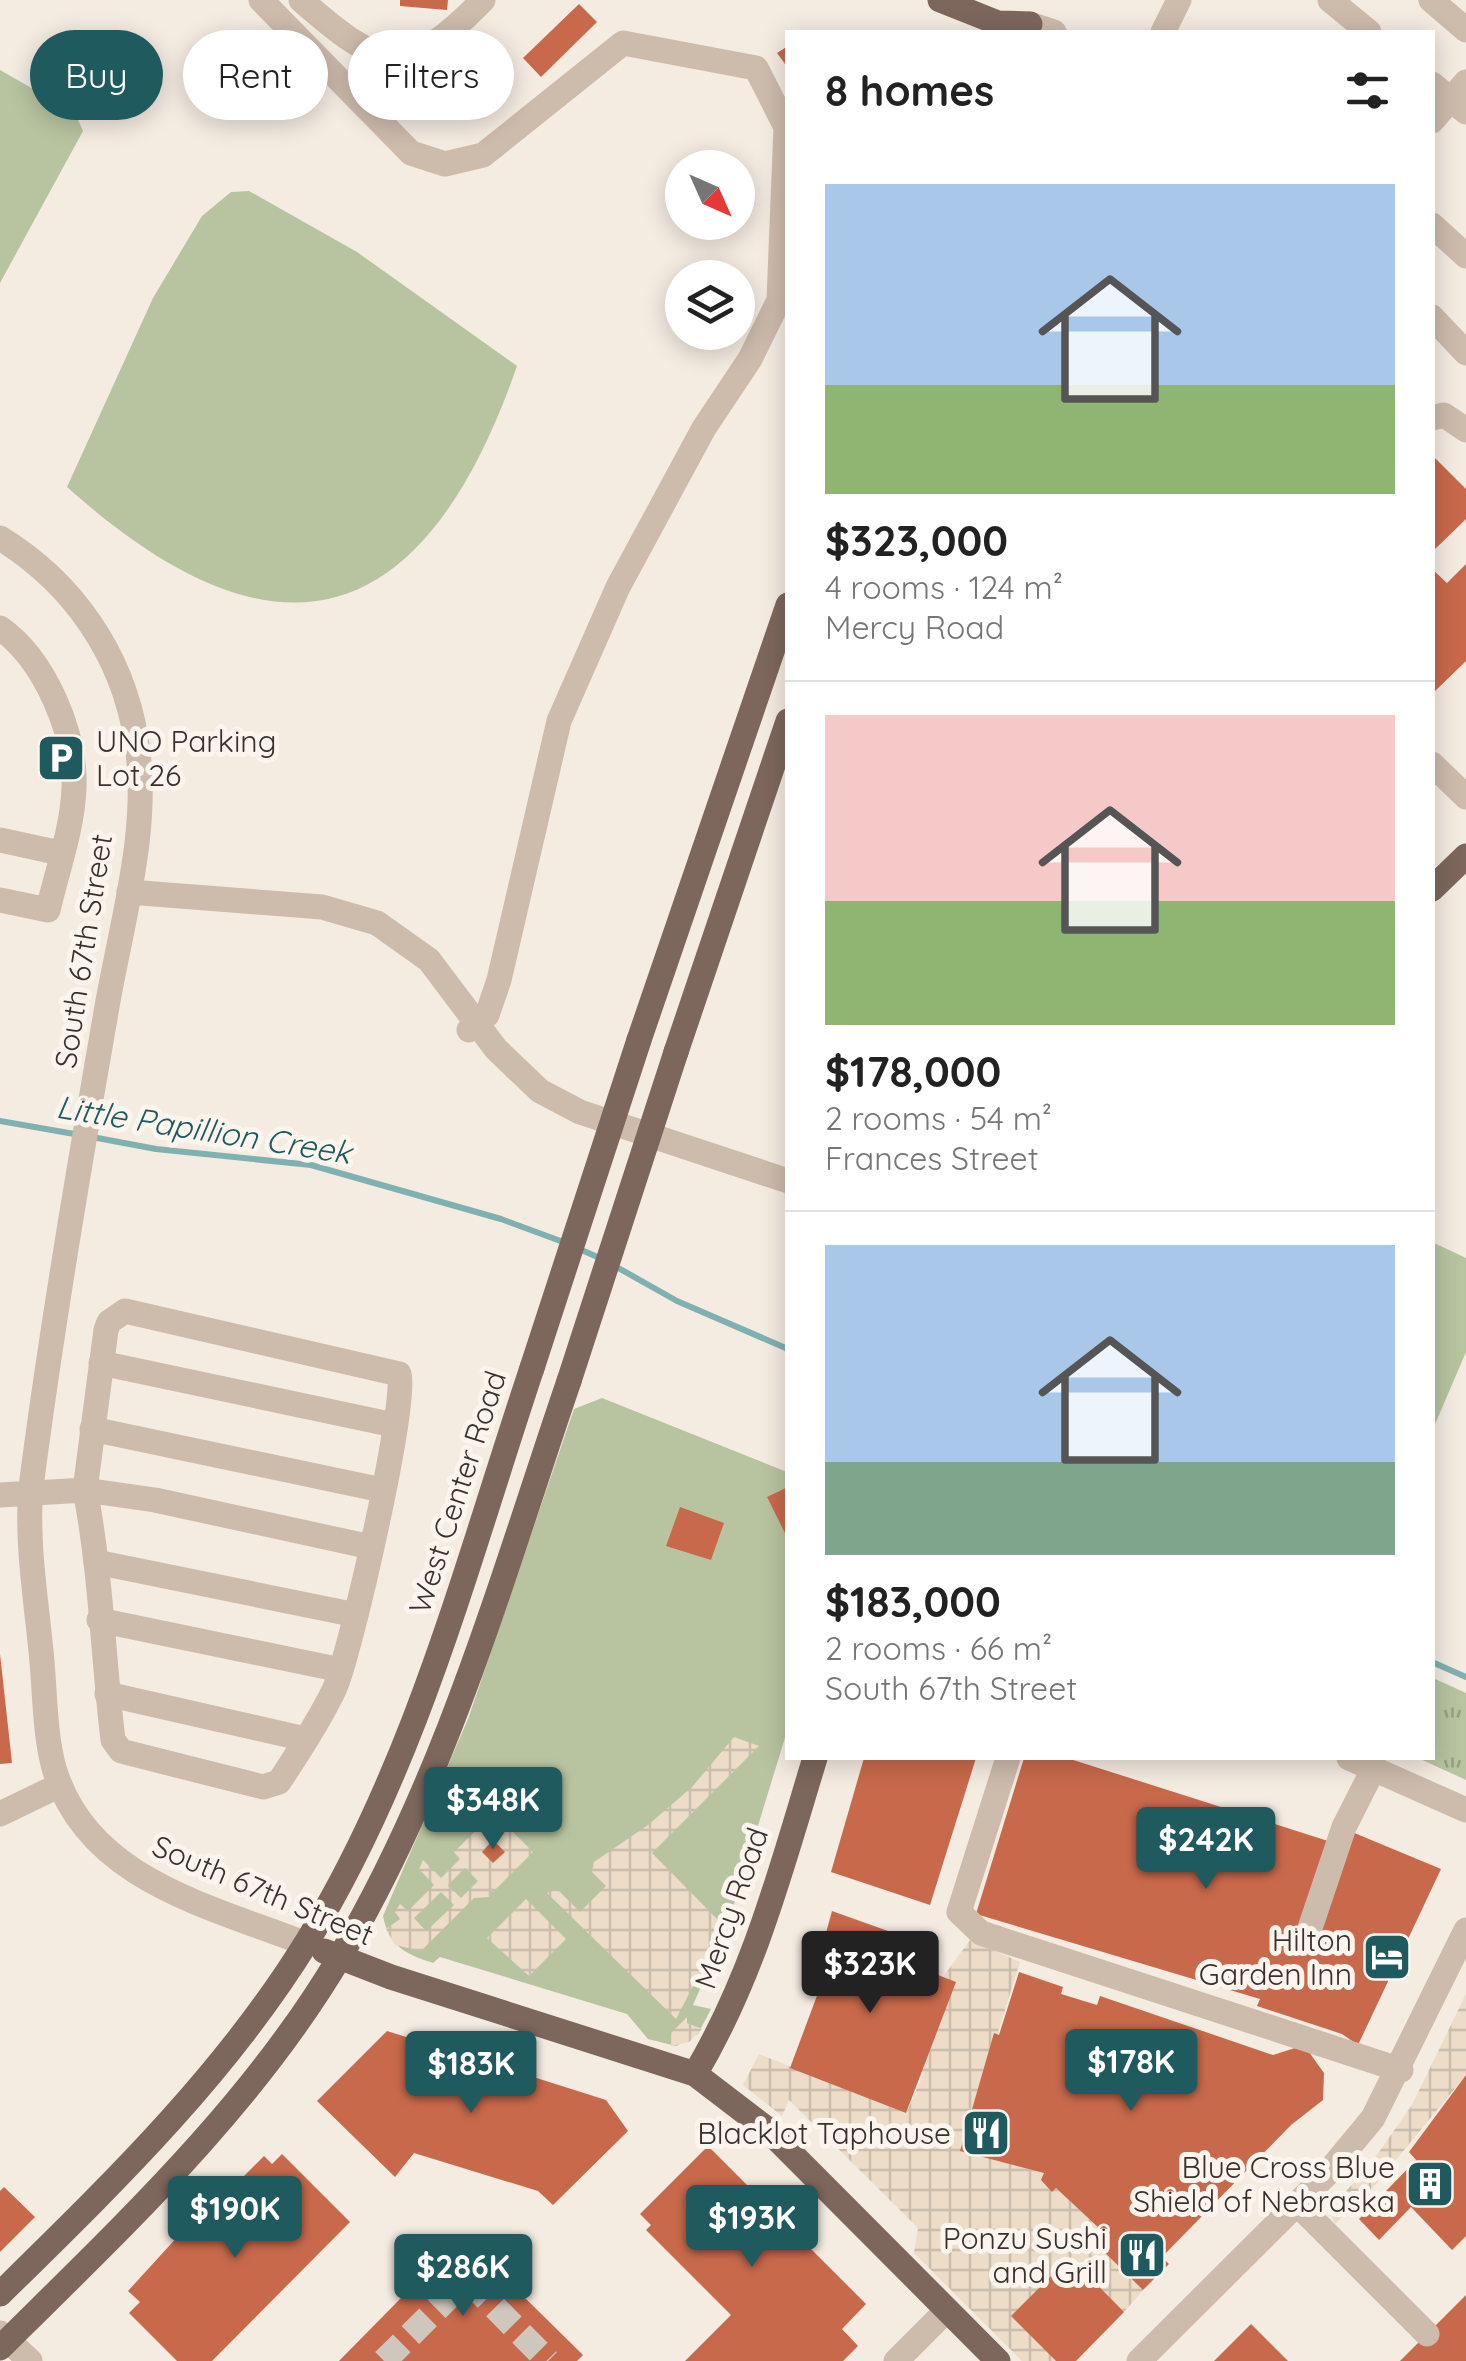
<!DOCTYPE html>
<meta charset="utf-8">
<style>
body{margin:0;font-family:Quicksand,sans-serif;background:#f2f2f2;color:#222;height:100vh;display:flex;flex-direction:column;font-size:38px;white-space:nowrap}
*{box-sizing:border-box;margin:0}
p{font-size:32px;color:#767676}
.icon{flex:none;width:55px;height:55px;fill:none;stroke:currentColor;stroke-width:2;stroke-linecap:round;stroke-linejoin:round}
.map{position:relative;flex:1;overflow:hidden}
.side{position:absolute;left:785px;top:30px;width:650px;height:1730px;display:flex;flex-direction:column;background:#fff;border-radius:0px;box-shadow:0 5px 25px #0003}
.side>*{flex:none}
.guide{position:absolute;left:30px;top:30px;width:605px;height:90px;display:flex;gap:20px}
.needle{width:65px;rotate:135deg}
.fabs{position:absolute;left:665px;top:150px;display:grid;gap:20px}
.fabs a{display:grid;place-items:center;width:90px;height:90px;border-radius:50%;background:#fff;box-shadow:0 5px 25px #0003;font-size:50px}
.price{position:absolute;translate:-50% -85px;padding:0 22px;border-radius:10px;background:#1f5a5e;color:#fff;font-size:32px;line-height:65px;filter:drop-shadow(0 2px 5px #0008)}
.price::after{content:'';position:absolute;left:50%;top:60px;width:30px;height:22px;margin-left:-15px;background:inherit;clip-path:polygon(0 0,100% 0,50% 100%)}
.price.active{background:#222;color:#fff}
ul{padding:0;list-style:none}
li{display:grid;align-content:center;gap:20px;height:530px;padding:0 40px}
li+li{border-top:2px solid #e0e0e0}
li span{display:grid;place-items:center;height:310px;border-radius:0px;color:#555}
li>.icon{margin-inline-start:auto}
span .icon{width:180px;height:180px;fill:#fffc;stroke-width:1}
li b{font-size:42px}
h2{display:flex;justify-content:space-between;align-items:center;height:120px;padding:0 40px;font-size:42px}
.tag{padding:0 35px;border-radius:45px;background:#fff;box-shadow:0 5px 25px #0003;font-size:35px;line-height:90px}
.tag.active{background:#1f5a5e;color:#fff}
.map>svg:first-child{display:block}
.grass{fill:url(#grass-tufts)}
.park{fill:#b8c4a0}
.plaza{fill:url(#plaza-grid);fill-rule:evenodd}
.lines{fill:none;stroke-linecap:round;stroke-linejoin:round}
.stream{stroke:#7fb0b2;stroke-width:6}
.building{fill:#c8694b}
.minor-tunnel{stroke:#cfc6bd;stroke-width:25;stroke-dasharray:25 12;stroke-linecap:butt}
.minor{stroke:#cdbbac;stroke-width:25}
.major{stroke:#7d675c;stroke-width:25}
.major-bridge{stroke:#7d675c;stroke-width:25}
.labels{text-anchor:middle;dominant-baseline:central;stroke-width:10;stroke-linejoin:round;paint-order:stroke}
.poi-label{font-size:30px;fill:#3b302b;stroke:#fbf5ee;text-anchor:end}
.street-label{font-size:30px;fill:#3b302b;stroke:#fbf5ee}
.water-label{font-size:32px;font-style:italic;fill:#1f5a5e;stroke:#fbf5ee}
</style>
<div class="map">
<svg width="1466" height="2361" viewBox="0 0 1466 2361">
<defs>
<pattern id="grass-tufts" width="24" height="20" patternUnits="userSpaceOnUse" patternTransform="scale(2.5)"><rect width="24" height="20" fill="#b8c4a0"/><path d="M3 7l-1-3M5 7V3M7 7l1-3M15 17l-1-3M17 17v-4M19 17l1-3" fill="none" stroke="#97a083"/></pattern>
<pattern id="plaza-grid" width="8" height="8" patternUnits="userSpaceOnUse" patternTransform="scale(2.5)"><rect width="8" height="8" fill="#ecdcc8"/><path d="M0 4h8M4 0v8" fill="none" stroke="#cbbdac"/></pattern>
</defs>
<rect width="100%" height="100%" fill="#f4ebe1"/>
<path class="grass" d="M1433,1678l33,15v87l-48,-22h14z"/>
<g class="park">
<path d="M0,70l75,43 8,18 -83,152z"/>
<path d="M249,191l108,61 160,114c-92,264 -238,311 -450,121l86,-189 49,-82 29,-24z"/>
<path d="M1432,1242l34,16v94l-33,77z"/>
<path d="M602,1398l185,74v259l-60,196 -34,78 18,4 -13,25 -22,12 -28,-7 -21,-25 -187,-57 -7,6c-27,-9 -44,-16 -50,-47l85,-197 106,-310z"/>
</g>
<g class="plaza">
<path d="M734,1737l25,9 -107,107 67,68 -17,48 -26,50 -129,-126 10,-4 23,23 26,-26 -14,-14 2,-10 54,-37 44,-38z"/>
<path d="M494,1813l39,39 -40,40 -3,-2v7l-16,1 -53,53 -26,-6 -9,-16 14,-10 -5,-7 5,-8 8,7 26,-26 -15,-16 4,-9 18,18 19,-19 -6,-7zM465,1868l13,13 -17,17 -13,-13zM441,1892l13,13 -28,26 -12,-13z"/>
<path d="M526,1899l40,40 -37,37 -42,-38z"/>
<path d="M970,1940l50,22 -59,188 83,23 8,18 4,-3 45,42 -9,10 51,50 -19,22 -54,-54 -14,103h-34l-108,-108 4,-25 -129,-128 -7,16 -39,-31 16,-31 147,59 18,-40 -4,-2 23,-94z"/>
<path d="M1466,1994v81l-90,109 -41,40 -6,-15 38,-40 45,-64z"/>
<path d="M687,2017v6l15,6 -13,13 -18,4v-13z"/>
</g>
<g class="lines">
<g class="stream">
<path d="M0,1121l80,14"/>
<path d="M92,1137l64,12 155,16 190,54 65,24"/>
<path d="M577,1248l25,11"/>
<path d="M613,1265l64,36 111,48"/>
<path d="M1432,1662l34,15"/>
</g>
</g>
<g class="building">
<path d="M400,0h48l-1,10 -47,-4z"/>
<path d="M579,4l18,18 -56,55 -18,-19z"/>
<path d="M788,46v22l-11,-15z"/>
<path d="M1432,455l34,34v30l-34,33z"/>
<path d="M1466,564v97l-34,33v-125l15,14z"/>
<path d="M788,1487v45l-3,1 -18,-36z"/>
<path d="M680,1507l44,16 -13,37 -45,-14z"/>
<path d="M0,1654l12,109 -12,1z"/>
<path d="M864,1758h112l-46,147 -99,-33z"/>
<path d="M1024,1758h43l261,83 24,-9 89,37 -83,176 -16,-11 -85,-28 3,-7 -284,-85z"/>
<path d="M493,1840l12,12 -12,11 -11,-11z"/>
<path d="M832,1911l56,20 -9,21 77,30 -50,131 -116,-45 28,-75 -8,-2z"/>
<path d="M1019,1972l44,15 -2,7 36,11 3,-9 173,59 25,-8 11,5 15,21 -1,27 -32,25 -129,132 7,7 -26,26 -51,-50 9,-10 -45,-42 -4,4 -11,-12 3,-7 -84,-22 34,-118 5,2z"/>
<path d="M387,2031l219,69 22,31 -75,74 -15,-14 -124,-38 -19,24 -78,-76z"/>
<path d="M1466,2075v161l-14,14 -41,-43 -32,33 -20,-21 57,-59 -7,-8z"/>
<path d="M708,2146l158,158 -24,25 16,17 -15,15h-158l46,-46 -85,-85 5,-5 -11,-11z"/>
<path d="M282,2154l68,68 -138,139h-35l-48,-48 11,-11 -12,-11 52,-57 3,3 81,-81 8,8z"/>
<path d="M4,2187l31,30 -35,35v-61z"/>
<path d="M462,2236l121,119 -6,6h-238z"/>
<path d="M1070,2257l54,55 -48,49h-20l-45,-45z"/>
<path d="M1466,2295v66h-66z"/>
<path d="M1251,2324l37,37h-74z"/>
</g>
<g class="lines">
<g class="minor-tunnel">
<path d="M443,2255l105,106"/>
<path d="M384,2361l83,-82"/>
</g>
<g class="minor">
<path d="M261,0l150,153 34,11 38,-9 140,-112 133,25 30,59 -7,173 -29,59 -46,69 -86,159 -59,134 -60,259 -12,35 -18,15"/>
<path d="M301,0c80,70 104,80 182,0"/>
<path d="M1330,0l39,32"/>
<path d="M1431,0l35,30"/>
<path d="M1030,24l24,8"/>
<path d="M1163,32l16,-32"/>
<path d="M1432,84l34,28"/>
<path d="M1432,121l34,-39"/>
<path d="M1432,225l34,31"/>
<path d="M1432,317l34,36"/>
<path d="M1432,418l12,-3 22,15"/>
<path d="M0,538c73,45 122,116 136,200 15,86 -13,179 -28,263 -28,161 -56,324 -77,486 -5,58 6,117 11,175 3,34 3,73 12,106 33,112 156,138 252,176"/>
<path d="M0,628c44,31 76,104 74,159 -1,40 -17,84 -26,123l-48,-10"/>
<path d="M1432,764l34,33"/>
<path d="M0,840l60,13"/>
<path d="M129,892l193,15 55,16 52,37 67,89 44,42 40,21 208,69"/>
<path d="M101,1363l293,62"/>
<path d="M92,1429l290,61"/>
<path d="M0,1495l85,-5 21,-160 3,-8 16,-11 274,63c9,27 -49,282 -65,316 -15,31 -36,63 -55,92l-16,5 -142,-36 -8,-11c-10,-83 -12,-169 -28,-250l70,10 216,47"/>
<path d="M96,1562l260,53"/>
<path d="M99,1620l242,50"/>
<path d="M107,1694l198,45"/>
<path d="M1008,1758l-49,154 22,21 420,137"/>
<path d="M1349,1758l117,52"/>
<path d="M0,1814l60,-29"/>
<path d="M1308,1934l36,-107 30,-59"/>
<path d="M1297,2204l130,130"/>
<path d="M0,2333l30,28"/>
<path d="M896,2361l51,-51"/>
<path d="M1139,2361l186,-185 48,-58 93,-188"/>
</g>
<g class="major">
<path d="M940,0l58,23 32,1"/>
<path d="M1432,889l34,-33"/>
<path d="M639,1040l149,-435"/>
<path d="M676,1052l112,-331"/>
<path d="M324,1951l67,26 304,97 72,55 231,232"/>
<path d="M695,2074c59,-99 87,-208 120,-316"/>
<path d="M0,2294c112,-110 225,-219 308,-354 108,-176 159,-378 224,-572"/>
<path d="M0,2348c123,-122 252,-242 341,-393 106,-179 161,-378 228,-574"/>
</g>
<g class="major-bridge">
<path d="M532,1368l107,-328"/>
<path d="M569,1381l107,-329"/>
</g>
</g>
<defs>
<g id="parking-square" transform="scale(2.5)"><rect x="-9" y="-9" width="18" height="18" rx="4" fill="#1f5a5e" stroke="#fbf5ee"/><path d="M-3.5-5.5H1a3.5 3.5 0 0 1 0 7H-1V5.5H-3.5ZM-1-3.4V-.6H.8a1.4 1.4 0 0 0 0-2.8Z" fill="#fff"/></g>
<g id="hotel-square" transform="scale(2.5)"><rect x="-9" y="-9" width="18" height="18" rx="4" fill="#1f5a5e" stroke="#fbf5ee"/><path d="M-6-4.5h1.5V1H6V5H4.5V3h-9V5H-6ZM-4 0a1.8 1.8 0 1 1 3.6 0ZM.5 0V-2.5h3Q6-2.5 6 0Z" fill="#fff"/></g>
<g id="restaurant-square" transform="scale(2.5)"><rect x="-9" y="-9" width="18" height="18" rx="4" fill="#1f5a5e" stroke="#fbf5ee"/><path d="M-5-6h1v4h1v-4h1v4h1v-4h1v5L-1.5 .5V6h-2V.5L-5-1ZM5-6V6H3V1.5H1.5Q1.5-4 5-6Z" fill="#fff"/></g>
<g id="building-square" transform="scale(2.5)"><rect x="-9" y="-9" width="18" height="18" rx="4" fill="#1f5a5e" stroke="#fbf5ee"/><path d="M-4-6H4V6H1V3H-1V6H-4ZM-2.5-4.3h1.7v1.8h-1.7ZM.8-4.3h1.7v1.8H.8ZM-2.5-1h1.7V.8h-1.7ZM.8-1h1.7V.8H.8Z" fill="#fff"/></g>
</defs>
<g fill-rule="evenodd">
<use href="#parking-square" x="61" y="758"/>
<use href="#hotel-square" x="1387" y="1957"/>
<use href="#restaurant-square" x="986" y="2133"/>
<use href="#building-square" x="1430" y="2184"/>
<use href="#restaurant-square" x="1142" y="2255"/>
</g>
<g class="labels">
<g class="poi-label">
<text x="96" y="741" text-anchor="start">UNO Parking<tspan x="96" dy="34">Lot 26</tspan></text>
<text x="1352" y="1940">Hilton<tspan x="1352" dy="34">Garden Inn</tspan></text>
<text x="951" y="2133">Blacklot Taphouse</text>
<text x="1395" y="2167">Blue Cross Blue<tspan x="1395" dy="34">Shield of Nebraska</tspan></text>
<text x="1107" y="2238">Ponzu Sushi<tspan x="1107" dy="34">and Grill</tspan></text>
</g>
<g class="street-label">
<text transform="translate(83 951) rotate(-81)">South 67th Street</text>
<text transform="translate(457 1492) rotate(-72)">West Center Road</text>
<text transform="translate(263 1890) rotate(23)">South 67th Street</text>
<text transform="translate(731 1908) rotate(-71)">Mercy Road</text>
</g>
<g class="water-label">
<text transform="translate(204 1129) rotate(9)">Little Papillion Creek</text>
</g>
</g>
</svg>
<div class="fabs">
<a><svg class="needle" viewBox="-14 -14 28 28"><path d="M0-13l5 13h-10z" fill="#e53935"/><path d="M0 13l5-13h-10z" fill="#767676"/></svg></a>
<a><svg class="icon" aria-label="layers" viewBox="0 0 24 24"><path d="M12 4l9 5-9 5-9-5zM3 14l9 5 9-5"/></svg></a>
</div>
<b class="price" style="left:493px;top:1852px">$348K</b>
<b class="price" style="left:1206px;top:1892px">$242K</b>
<b class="price active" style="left:870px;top:2016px">$323K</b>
<b class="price" style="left:1131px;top:2114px">$178K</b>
<b class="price" style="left:471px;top:2116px">$183K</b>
<b class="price" style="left:235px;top:2261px">$190K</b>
<b class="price" style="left:752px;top:2270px">$193K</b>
<b class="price" style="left:463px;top:2319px">$286K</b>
<div class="guide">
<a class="tag active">Buy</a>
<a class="tag">Rent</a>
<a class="tag">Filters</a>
</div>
<section class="side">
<h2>8 homes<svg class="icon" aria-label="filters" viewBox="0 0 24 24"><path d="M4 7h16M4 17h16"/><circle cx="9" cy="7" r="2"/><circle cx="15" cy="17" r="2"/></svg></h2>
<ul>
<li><span style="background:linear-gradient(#a9c7e8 65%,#8fb573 0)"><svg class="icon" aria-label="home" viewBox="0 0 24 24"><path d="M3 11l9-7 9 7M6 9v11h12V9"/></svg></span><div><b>$323,000</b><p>4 rooms · 124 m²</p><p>Mercy Road</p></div></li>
<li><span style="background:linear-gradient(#f6c9c9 60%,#8fb573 0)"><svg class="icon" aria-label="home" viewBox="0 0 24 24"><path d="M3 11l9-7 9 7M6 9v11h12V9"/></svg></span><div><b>$178,000</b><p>2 rooms · 54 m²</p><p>Frances Street</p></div></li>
<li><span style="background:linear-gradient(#a9c7e8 70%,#7fa58c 0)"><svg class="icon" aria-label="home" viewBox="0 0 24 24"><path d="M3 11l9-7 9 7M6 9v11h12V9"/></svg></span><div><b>$183,000</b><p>2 rooms · 66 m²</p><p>South 67th Street</p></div></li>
</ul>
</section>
</div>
